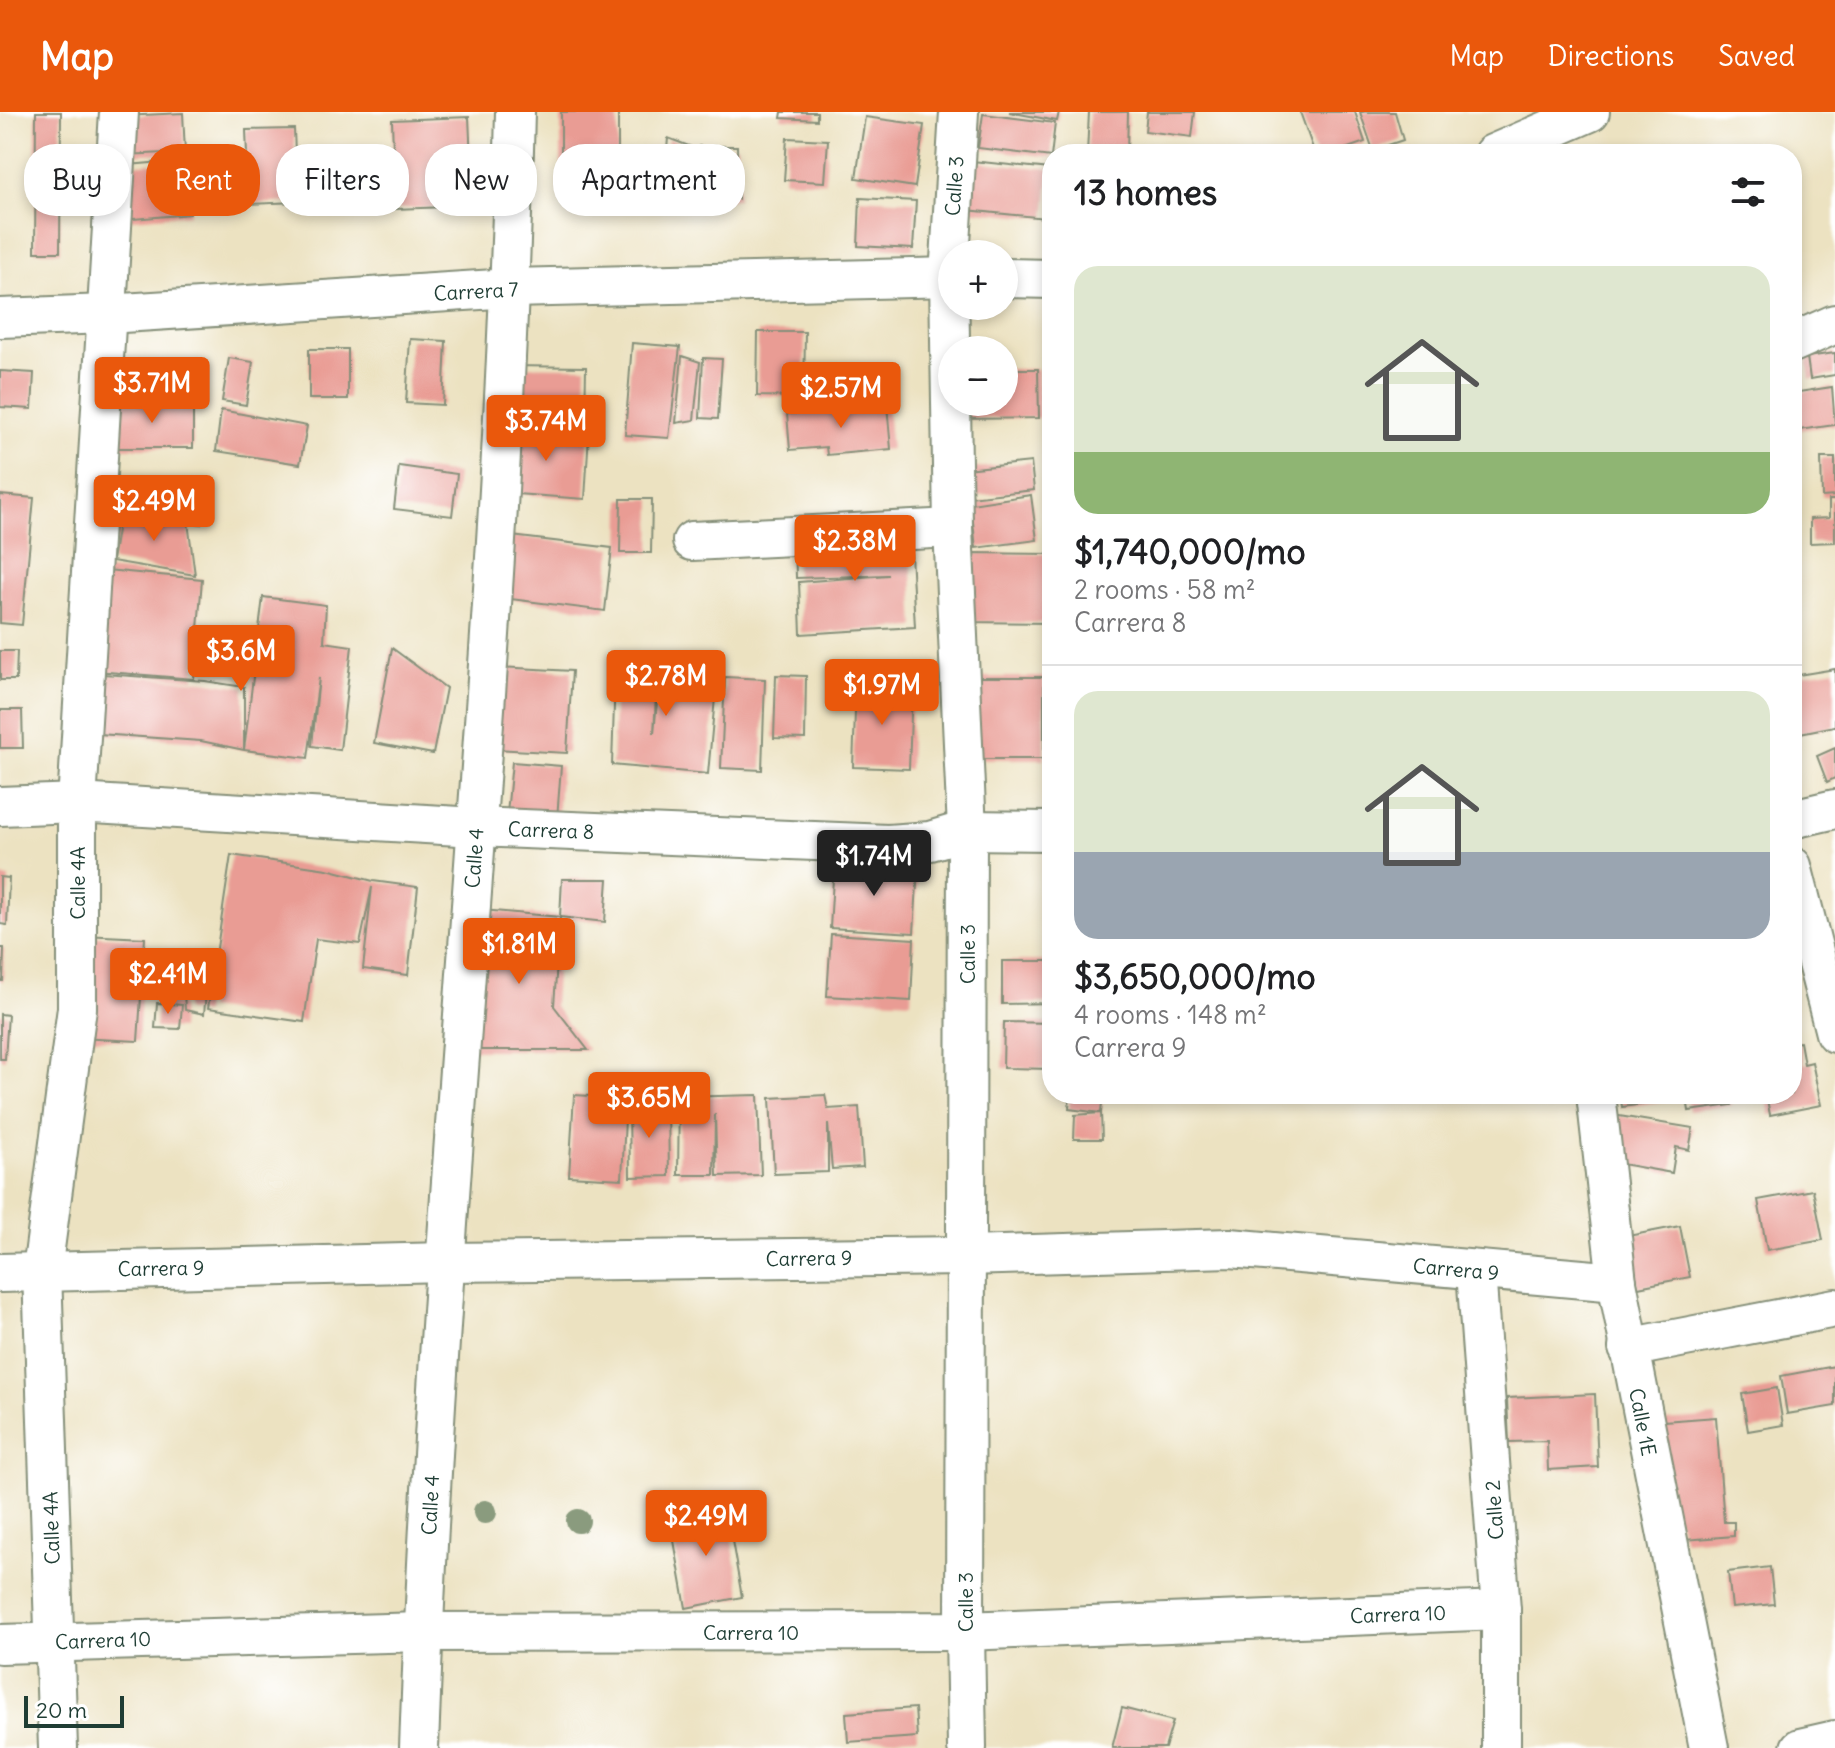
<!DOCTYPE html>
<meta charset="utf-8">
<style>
body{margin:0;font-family:Delius,sans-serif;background:#f6f6f6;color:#202124;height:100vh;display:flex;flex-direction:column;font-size:30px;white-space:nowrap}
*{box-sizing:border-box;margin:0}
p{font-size:26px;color:#757577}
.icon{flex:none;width:44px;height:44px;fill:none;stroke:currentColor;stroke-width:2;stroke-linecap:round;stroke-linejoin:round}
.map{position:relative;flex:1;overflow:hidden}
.panel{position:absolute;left:1042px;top:32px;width:760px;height:960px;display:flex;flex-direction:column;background:#fff;border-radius:32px;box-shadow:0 4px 12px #0003}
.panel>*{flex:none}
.top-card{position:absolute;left:24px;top:32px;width:760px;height:72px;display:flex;gap:16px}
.buttons{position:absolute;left:938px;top:128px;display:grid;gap:16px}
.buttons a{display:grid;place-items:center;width:80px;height:80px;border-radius:50%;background:#fff;box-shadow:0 4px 12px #0003;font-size:40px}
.scale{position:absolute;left:24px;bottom:20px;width:100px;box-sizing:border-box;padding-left:8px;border:4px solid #1f3d34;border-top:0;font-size:22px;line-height:28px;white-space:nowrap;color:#1f3d34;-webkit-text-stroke:6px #fff;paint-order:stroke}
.price{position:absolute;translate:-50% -68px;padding:0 18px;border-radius:8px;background:#ea580c;color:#fff;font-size:26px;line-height:52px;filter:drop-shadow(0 2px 4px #0008)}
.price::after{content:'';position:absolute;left:50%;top:48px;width:24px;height:18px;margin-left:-12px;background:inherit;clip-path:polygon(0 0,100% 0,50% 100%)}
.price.selected{background:#222;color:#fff}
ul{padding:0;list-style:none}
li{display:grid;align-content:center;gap:16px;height:424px;padding:0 32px}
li+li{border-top:2px solid #e0e0e0}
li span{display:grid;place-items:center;height:248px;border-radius:24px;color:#555}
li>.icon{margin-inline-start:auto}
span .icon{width:144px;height:144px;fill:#fffc;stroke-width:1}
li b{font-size:34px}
h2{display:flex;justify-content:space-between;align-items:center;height:96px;padding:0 32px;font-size:34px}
.chip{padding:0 28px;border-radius:32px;background:#fff;box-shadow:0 4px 12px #0003;font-size:28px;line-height:72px}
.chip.selected{background:#ea580c;color:#fff}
header{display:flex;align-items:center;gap:48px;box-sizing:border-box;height:112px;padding:0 40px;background:#ea580c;color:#fff}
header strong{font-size:38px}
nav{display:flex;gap:44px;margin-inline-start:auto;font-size:28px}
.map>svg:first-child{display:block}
.building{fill:#e99c94}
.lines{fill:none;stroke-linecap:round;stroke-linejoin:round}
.minor-casing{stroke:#86907a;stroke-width:42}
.minor{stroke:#fff;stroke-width:38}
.tree{fill:#8a9b7e}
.labels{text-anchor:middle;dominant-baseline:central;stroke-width:8;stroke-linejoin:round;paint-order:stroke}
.street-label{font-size:20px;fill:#1f3d34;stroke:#fff}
</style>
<header>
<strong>Map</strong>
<nav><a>Map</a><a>Directions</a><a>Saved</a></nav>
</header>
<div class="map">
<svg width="1835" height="1636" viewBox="0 0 1835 1636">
<rect width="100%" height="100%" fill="#fff"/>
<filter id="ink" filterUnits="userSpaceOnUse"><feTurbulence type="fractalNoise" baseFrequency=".0125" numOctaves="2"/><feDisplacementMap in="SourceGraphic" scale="16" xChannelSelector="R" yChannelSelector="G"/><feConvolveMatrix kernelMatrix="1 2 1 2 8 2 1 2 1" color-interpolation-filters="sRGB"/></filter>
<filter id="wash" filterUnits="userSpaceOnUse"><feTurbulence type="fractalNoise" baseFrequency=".006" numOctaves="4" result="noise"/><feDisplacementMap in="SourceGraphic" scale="32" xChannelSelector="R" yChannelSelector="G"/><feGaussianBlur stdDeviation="1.8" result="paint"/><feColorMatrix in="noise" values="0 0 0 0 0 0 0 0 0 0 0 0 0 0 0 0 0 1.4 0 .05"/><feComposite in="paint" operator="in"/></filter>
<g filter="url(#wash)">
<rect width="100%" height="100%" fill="#ece2c1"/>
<g id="blocks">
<g class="building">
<path d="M36,0h25l-1,140h-25z"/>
<rect x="561" y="0" width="57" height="53"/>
<path d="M782,0h35v8l-36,-2z"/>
<path d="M1009,0h50l-2,9z"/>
<path d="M1089,0h39l-1,42h-40z"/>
<path d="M1147,0h48l-3,25 -47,-6z"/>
<path d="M1300,0h55l10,30 -34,12h-16z"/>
<path d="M1360,0h35l8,28 -30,10z"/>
<path d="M183,1l2,39 -60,3 -2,-39z"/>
<path d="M983,2l72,9 -4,34 -73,-9z"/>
<path d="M469,5l4,89 -78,3 -3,-89z"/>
<path d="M865,5l59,8 -9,62 -59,-9z"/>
<path d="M294,17l3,73 -48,2 -3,-74z"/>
<path d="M668,26l26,10 -4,51 -27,-2z"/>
<path d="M787,26l41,2 -3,42 -41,-2z"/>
<path d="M699,34h38l1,53h-39z"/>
<path d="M185,48l5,54 -68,6 -5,-54z"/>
<path d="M972,49l78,8 -5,49 -78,-8z"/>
<path d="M860,86l56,3 -3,48 -55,-3z"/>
<path d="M758,220h47l-1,65 -47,-1z"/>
<path d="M410,227l36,2 -3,64 -37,-2z"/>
<path d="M632,231l48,4 -11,91 -44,-3z"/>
<rect x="309" y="237" width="39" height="50"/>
<path d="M1835,241v22l-25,4 -3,-22z"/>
<path d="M682,244l18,6 -6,58 -18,3z"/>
<path d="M229,246l24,4 -7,43 -24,-4z"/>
<path d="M703,246l19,1 -4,60 -18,-1z"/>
<path d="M1046,248h6v40h-7z"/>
<path d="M511,254l75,1 -1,57 -75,-2z"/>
<path d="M1004,257h34l1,49 -82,1v-17h47z"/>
<path d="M0,259l34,2 -2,36 -32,-2z"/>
<path d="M1832,275l3,38 -43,6v-38z"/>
<path d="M112,289l81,1v46h-82z"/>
<path d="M887,293l4,44 -64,6 -1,-8 -36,3 -3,-36z"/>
<path d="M221,298l86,16 -7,38 -84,-13z"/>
<path d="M508,315l81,6 -4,66 -82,-6z"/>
<path d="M1821,346h14v38l-13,1z"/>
<path d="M1031,350l3,28 -64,7 -4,-28z"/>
<path d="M399,354l58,8 -5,42 -58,-7z"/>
<path d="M112,369l91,18 -2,25 -92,-18z"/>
<path d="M0,383l34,3 -12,127 -22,-2z"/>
<path d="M1031,383l6,45 -61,8 -5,-44z"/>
<path d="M621,387h31l-1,54h-31z"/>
<path d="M1829,388h6v42l-25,1v-24l19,-1z"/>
<path d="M120,399l68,11 7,53 -83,-14z"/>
<path d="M503,423l109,13 -7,63 -109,-14z"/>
<path d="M910,423l5,92 -114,7 -2,-52 89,-7 -92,3 -1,-40z"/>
<path d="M971,441l81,1v69l-82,-1z"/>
<path d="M106,458l96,9 -8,100 -98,-8z"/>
<path d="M263,485l63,8 -2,37 28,4 -12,104 -28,-4 7,-68 -11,80 -64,-8 -43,-9 -117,-8 4,-60 117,8 39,6v63z"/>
<path d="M392,536l54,40 -13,66 -59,-11z"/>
<path d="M0,539h17l-1,29h-16z"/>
<path d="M661,548l57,5 -10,109 -96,-9 3,-90 42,1 -3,57z"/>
<path d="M498,555l74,4 -5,82 -73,-4z"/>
<path d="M1835,557v57l-40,8 -3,-16v-42z"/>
<path d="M776,563l30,1 -1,63 -31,-1z"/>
<path d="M725,565l40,2 -3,91 -41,-2z"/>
<rect x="977" y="565" width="67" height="82"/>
<path d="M856,573l56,2 -3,82 -56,-2z"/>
<path d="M0,598h22l1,38h-23z"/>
<path d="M1835,636v30l-8,4 -10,-26z"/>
<path d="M512,650l49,4 -4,53 -50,-5z"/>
<path d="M231,743l96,14 46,12 45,6 -10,88 -45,-6 9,-82 -12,57 -44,-5 -12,83 -96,-14z"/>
<path d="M834,750l84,6 -4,65 -84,-5z"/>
<path d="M0,765l9,1 -2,47 -7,-1z"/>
<path d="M562,767h46l-3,43 -45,-5z"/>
<path d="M482,798l78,7 -6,89 34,44h-119z"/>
<path d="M831,822l83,5 -3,62 -84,-5z"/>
<path d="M83,823l62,3 -7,103 -61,-3z"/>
<path d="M0,836h4l-1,33h-3z"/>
<path d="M1002,849h50v42l-50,1z"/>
<path d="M184,879l22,1 -2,22 -19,-4z"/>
<path d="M157,891l25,2 -2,24 -25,-1z"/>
<path d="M0,902l8,1 -3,44h-5z"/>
<path d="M1004,910l48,1v46l-49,-1z"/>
<path d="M1800,930l4,22 8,-2 9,43 -51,10 -4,-21h26v-51z"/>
<path d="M1070,982h33l-2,19 -32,-4z"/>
<path d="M1620,982h110l2,11 -43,6 -2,-13 -65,9z"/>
<path d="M574,983l52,3 -4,81 -53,-3z"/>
<path d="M758,983l3,80 -44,1 -2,-62 -1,61h-36l1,-78z"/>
<path d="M825,983l3,14 31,-2 4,60 -31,2 -4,-45v48l-54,2 -4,-76z"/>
<path d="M629,991h39l1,73 -39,1z"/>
<path d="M1101,1001l1,26h-28l1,-24z"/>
<path d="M1613,1003l80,13 -4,22 -13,-3 -4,26 -67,-12z"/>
<path d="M1813,1078l10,50 -56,10 -9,-50z"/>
<path d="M1680,1114l10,51 -52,10 -10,-51z"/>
<path d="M1835,1254v40l-48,8 -6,-38z"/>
<path d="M1777,1276l6,37 -35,6 -6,-37z"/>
<path d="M1595,1282l3,73 -50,3 -1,-29 -38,1 -2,-44z"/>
<path d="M1716,1305l8,105h10v14l-50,4 -13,-37 -7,-82z"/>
<path d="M726,1395l16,90 -56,11 -16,-90z"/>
<path d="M1770,1455l4,37 -42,4 -4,-36z"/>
<path d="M915,1596l2,29 -69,5 -2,-29z"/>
<path d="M1122,1596l51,13 -8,27h-53z"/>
</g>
</g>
</g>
<g filter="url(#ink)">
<use href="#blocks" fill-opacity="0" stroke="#86907a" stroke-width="2"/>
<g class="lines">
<g class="minor-casing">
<g id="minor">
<path d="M959,0l-10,165 4,251 14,302 -2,801 2,117"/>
<path d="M1493,42l97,-42"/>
<path d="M1004,166l48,1"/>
<path d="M0,206l107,-4 404,-26 441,-11"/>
<path d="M1792,231l43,-19"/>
<path d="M692,429l261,-13"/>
<path d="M0,694l77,-3 399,24 412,17 42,-3 37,-11 85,1"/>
<path d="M1792,707l43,-10"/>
<path d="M1792,754l43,167"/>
<path d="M1596,982l21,188 92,466"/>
<path d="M1476,1159l25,339v138"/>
<path d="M0,1161l445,-11 521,-6 264,-8 387,34"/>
<path d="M1628,1236l207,-40"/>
<path d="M0,1532l423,-12 542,-1 536,-21"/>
<path d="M58,1636l-16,-477 35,-263v-205l42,-691"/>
<path d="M419,1636c19,-546 83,-1090 96,-1636"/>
<path d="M1800,1636l35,-8"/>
</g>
</g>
<use href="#minor" class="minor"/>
</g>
<g class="tree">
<circle cx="485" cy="1400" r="12"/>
<circle cx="578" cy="1409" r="12"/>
</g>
</g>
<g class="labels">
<g class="street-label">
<text transform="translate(954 74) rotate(-86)">Calle 3</text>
<text transform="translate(476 179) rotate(-3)">Carrera 7</text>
<text transform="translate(551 718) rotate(2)">Carrera 8</text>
<text transform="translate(474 746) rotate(-86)">Calle 4</text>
<text transform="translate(77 771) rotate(-90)">Calle 4A</text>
<text transform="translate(967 842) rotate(-90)">Calle 3</text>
<text transform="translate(809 1146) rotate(-1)">Carrera 9</text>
<text transform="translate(161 1156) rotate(-1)">Carrera 9</text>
<text transform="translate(1456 1157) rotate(5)">Carrera 9</text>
<text transform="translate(1643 1310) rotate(79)">Calle 1E</text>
<text transform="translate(430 1393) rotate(-87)">Calle 4</text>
<text transform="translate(1494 1398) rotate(-94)">Calle 2</text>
<text transform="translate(51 1416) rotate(-92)">Calle 4A</text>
<text transform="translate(965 1490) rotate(-90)">Calle 3</text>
<text transform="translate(1398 1502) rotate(-2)">Carrera 10</text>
<text x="751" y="1520">Carrera 10</text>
<text transform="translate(103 1528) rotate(-2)">Carrera 10</text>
</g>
</g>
</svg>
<div class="buttons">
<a>+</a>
<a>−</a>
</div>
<div class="scale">20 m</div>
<b class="price" style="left:152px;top:313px">$3.71M</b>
<b class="price" style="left:841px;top:318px">$2.57M</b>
<b class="price" style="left:546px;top:351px">$3.74M</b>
<b class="price" style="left:154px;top:431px">$2.49M</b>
<b class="price" style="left:855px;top:471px">$2.38M</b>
<b class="price" style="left:241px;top:581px">$3.6M</b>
<b class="price" style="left:666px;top:606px">$2.78M</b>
<b class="price" style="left:882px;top:615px">$1.97M</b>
<b class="price selected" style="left:874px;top:786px">$1.74M</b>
<b class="price" style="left:519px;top:874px">$1.81M</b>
<b class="price" style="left:168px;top:904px">$2.41M</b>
<b class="price" style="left:649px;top:1028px">$3.65M</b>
<b class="price" style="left:706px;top:1446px">$2.49M</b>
<div class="top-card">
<a class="chip">Buy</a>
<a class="chip selected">Rent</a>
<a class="chip">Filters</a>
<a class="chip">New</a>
<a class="chip">Apartment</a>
</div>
<section class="panel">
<h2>13 homes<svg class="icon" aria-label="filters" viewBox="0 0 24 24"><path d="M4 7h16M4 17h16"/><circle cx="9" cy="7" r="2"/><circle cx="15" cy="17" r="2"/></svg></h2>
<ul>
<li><span style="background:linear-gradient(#dfe7d0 75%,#8fb573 0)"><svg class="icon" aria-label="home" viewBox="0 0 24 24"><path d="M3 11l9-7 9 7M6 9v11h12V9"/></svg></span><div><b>$1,740,000/mo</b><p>2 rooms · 58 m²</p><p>Carrera 8</p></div></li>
<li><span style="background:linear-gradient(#dfe7d0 65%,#9aa5b1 0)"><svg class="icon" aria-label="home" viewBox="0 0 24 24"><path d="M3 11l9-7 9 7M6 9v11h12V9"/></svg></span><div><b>$3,650,000/mo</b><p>4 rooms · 148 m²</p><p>Carrera 9</p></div></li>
</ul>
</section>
</div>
